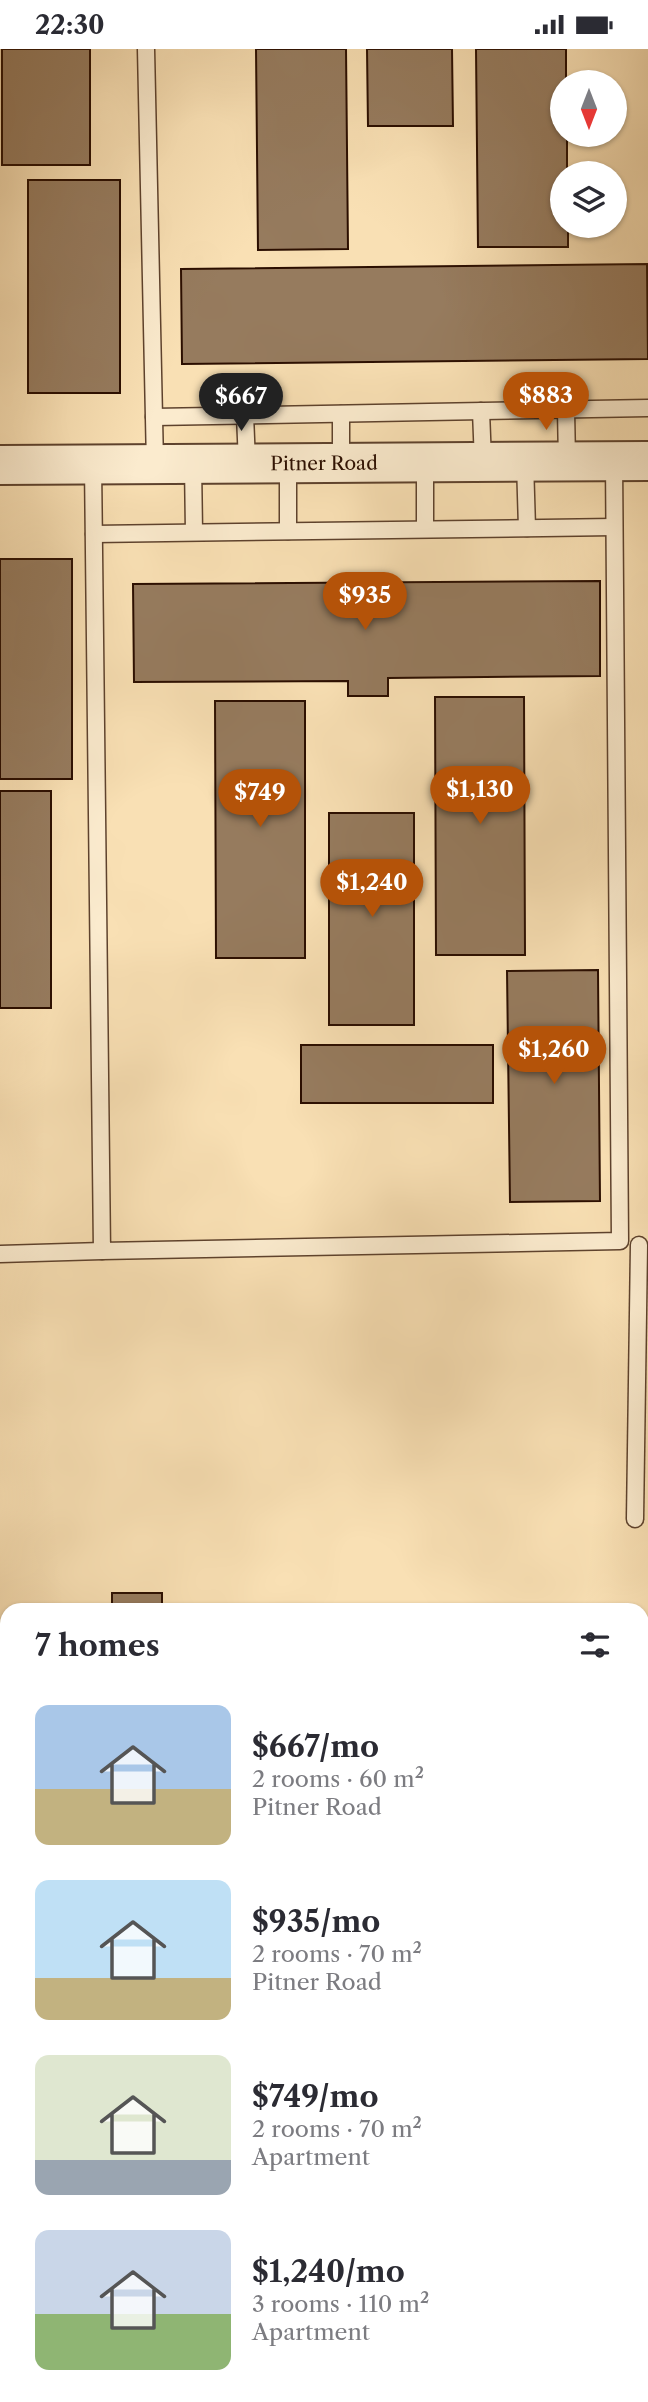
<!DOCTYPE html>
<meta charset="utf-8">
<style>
body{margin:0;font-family:"Libre Caslon Text",serif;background:#f2f2f3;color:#2b2b33;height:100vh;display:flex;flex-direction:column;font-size:26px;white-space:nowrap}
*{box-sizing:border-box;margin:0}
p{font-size:23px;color:#7c7c81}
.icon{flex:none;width:38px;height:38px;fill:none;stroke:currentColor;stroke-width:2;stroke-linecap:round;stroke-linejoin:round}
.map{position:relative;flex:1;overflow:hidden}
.side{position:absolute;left:0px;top:1554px;width:649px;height:800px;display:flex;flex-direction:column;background:#fff;border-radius:21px 21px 0 0;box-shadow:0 2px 5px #0004}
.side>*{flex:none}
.needle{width:46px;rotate:180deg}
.controls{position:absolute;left:550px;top:21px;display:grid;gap:14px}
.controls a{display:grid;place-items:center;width:77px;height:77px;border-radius:50%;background:#fff;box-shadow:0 2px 5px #0004;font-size:35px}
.price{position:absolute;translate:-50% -60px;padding:0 16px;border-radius:24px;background:#b45309;color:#fff;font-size:23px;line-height:46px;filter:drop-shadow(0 2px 4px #0008)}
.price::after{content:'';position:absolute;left:50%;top:42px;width:21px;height:16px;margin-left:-10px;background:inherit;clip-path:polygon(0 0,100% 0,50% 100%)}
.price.active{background:#222;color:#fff}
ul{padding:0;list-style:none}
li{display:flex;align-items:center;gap:21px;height:175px;padding:0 35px}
li span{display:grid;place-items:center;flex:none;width:196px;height:140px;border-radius:14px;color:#555}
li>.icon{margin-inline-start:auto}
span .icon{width:84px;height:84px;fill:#fffc;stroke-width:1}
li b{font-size:30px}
h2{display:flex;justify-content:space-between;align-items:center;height:84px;padding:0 35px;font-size:30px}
.status{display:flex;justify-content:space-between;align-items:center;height:49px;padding:0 35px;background:#fff;direction:ltr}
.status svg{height:19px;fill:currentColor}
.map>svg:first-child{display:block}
.building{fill:#967b5e;stroke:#2b0e00;stroke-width:2}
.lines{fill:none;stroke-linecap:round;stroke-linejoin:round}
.service-casing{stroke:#5e422d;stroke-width:19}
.tertiary-casing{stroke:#5e422d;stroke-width:42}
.service{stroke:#fbebce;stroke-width:16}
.tertiary{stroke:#fbebce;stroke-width:38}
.labels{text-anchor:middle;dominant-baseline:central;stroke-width:5;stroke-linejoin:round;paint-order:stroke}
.street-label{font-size:19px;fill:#2b0e00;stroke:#fbebce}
</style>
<div class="status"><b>22:30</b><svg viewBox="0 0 49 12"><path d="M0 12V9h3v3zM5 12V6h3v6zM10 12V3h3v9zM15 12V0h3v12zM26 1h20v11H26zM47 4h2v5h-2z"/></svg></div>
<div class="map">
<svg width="648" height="2353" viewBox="0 0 648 2353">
<rect width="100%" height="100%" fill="#f9e0b4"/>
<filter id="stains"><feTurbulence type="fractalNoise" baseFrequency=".00286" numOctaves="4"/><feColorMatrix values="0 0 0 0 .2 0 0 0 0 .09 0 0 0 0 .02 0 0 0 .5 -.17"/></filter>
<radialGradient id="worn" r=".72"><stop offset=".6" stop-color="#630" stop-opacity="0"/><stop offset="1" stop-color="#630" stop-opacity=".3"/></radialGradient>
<g class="building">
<rect x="2" y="0" width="88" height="116"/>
<path d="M256,0h90l2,200 -90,1z"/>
<path d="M367,0h85l1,77h-85z"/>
<path d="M476,0h90v33h-4v53h5v38h-5v53h6v21h-90z"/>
<rect x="28" y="131" width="92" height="213"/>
<path d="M647,215l1,95 -466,5 -1,-95z"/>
<rect x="0" y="510" width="72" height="220"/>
<path d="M600,532v95l-212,2v18h-40v-15l-214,1 -1,-98z"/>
<path d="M435,648h89l1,258h-89z"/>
<path d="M215,652h90v257h-89z"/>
<rect x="0" y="742" width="51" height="217"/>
<rect x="329" y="764" width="85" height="212"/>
<path d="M598,921l2,231 -90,1 -3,-231z"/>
<rect x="301" y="996" width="192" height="58"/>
<rect x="112" y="1544" width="50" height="17"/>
<rect x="0" y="1720" width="7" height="188"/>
<rect x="642" y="1804" width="6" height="156"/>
<rect x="0" y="2003" width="7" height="195"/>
<rect x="642" y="2079" width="6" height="157"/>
</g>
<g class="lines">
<g class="service-casing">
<g id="service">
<path d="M146,0l9,415"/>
<path d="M566,361l1,51"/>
<path d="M481,362l2,51"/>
<path d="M341,365v48"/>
<path d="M245,366l2,48"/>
<path d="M154,368l494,-9"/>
<path d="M425,413v67"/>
<path d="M525,413l2,66"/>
<path d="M288,414v68"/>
<path d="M93,415l9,787 518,-10 -6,-780"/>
<path d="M193,415l1,68"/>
<path d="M94,485l520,-7"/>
<path d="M0,1205l102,-3"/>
<path d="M635,1470l4,-274"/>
<path d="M0,1643l7,1"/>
<path d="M642,2057h6"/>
</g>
</g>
<g class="tertiary-casing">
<g id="tertiary">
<path id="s1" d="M0,416l648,-4"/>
<path d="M642,2329l6,1"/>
<path d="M594,2347l13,6"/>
<path d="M0,2351l331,-4"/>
</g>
</g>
<use href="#service" class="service"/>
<use href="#tertiary" class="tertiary"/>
</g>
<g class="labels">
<g class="street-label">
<text stroke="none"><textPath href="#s1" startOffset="324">Pitner Road</textPath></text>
</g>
</g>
<rect width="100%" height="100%" filter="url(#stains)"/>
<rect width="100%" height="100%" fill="url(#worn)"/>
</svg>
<div class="controls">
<a><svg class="needle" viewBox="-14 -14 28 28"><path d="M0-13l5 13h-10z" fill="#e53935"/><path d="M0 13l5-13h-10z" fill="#7c7c81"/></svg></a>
<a><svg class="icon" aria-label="layers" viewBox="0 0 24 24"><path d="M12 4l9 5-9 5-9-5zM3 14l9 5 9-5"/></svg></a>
</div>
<b class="price" style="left:546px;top:383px">$883</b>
<b class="price active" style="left:241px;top:384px">$667</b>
<b class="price" style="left:365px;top:583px">$935</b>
<b class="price" style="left:480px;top:777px">$1,130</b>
<b class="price" style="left:260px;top:780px">$749</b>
<b class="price" style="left:372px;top:870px">$1,240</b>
<b class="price" style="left:554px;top:1037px">$1,260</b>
<section class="side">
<h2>7 homes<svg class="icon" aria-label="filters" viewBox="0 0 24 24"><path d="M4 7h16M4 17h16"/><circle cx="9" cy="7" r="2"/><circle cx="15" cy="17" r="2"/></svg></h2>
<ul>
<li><span style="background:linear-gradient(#a9c7e8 60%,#c2b280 0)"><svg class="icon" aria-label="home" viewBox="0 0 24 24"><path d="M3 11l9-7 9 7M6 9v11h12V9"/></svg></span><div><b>$667/mo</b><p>2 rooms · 60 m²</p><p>Pitner Road</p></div></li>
<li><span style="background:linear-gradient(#bfe0f5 70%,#c2b280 0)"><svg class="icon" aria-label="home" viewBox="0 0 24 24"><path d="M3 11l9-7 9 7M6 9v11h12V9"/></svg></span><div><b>$935/mo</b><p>2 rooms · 70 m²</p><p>Pitner Road</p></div></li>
<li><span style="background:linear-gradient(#dfe7d0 75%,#9aa5b1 0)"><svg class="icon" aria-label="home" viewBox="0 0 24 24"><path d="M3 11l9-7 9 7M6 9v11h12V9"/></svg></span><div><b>$749/mo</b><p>2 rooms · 70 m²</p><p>Apartment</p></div></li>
<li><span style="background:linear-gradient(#c9d6e8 60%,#8fb573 0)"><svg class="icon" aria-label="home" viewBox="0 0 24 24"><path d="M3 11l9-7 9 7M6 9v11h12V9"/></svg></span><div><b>$1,240/mo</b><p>3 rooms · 110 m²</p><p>Apartment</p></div></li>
</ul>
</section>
</div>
